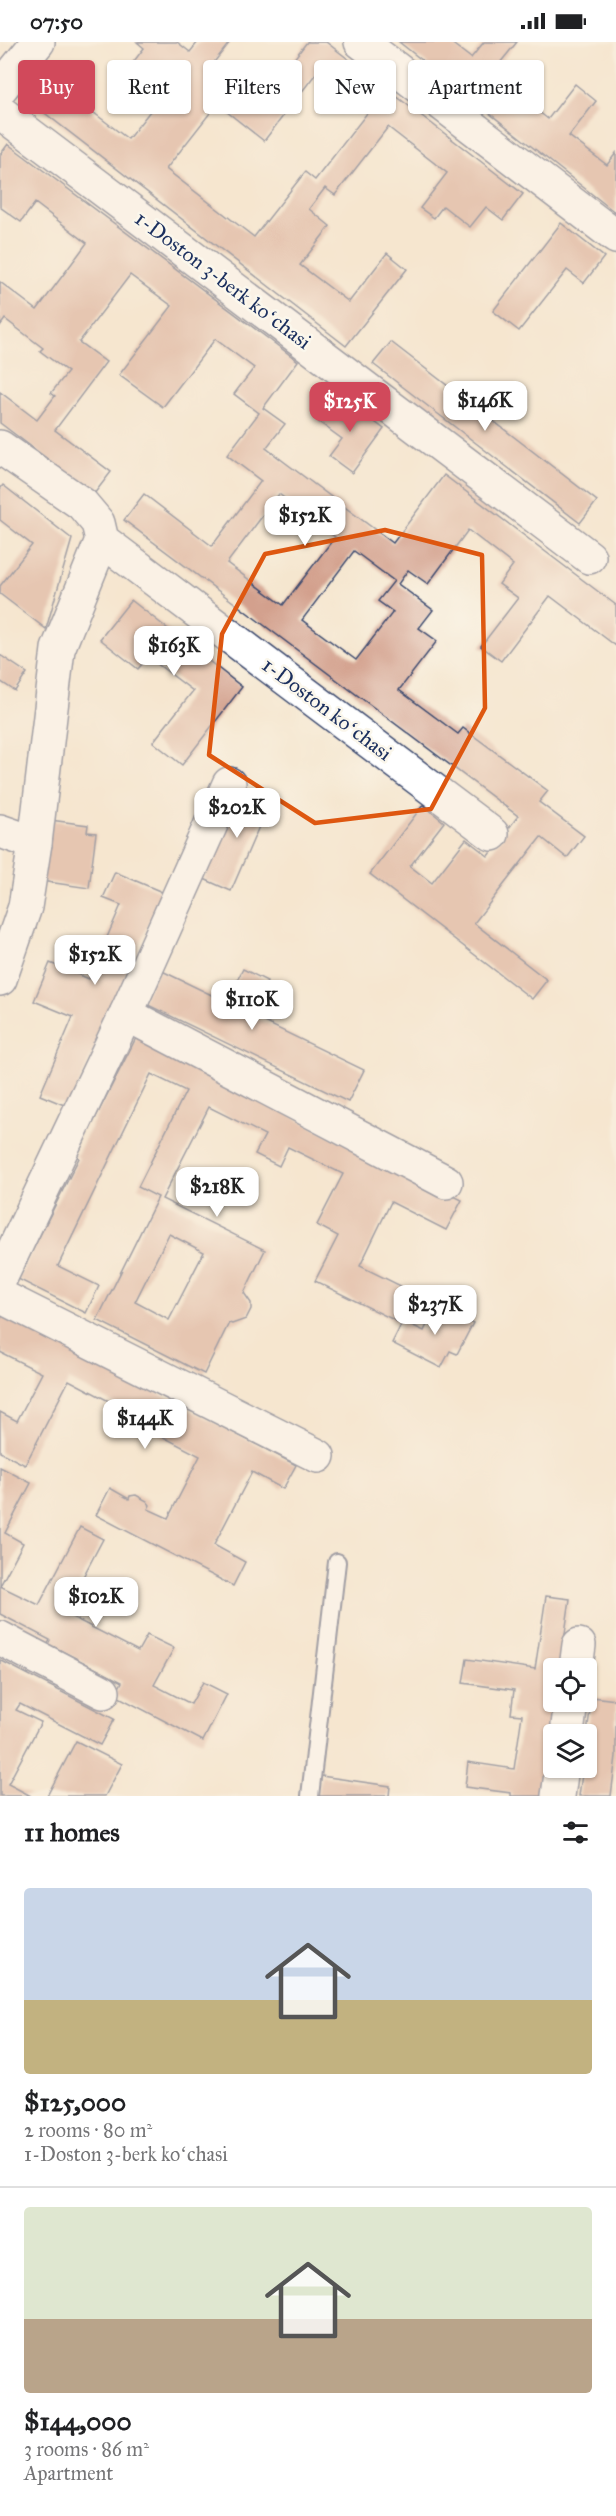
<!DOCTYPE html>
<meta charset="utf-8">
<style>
body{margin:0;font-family:"IM FELL Great Primer",serif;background:#f6f6f6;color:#202124;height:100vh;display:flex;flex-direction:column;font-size:22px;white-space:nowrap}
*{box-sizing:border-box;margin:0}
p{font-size:20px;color:#757577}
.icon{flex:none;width:33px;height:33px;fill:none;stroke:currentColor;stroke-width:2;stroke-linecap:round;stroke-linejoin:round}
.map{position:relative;height:1754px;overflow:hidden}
.details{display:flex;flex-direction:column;background:#fff;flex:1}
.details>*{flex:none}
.banner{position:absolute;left:18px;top:18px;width:580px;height:54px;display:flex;gap:12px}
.tools{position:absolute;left:543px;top:1616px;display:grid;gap:12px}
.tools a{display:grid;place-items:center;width:54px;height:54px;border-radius:6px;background:#fff;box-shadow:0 2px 4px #0004;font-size:30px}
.price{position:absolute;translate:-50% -51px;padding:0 14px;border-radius:12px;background:#fff;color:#222;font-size:20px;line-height:39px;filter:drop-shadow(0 2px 3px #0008)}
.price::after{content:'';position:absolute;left:50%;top:36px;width:18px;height:14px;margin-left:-9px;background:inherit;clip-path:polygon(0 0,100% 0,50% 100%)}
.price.current{background:#d1495b;color:#fff}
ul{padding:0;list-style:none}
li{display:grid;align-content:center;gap:12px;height:318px;padding:0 24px}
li+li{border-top:2px solid #e0e0e0}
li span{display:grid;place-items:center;height:186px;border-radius:6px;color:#555}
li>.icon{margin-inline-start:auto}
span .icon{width:108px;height:108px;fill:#fffc;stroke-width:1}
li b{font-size:26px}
h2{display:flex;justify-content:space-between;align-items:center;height:72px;padding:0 24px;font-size:26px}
.tag{padding:0 21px;border-radius:6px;background:#fff;box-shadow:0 2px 4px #0004;font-size:21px;line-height:54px}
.tag.current{background:#d1495b;color:#fff}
.status{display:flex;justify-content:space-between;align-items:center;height:42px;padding:0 30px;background:#fff;direction:ltr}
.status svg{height:16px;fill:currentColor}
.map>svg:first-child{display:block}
.building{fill:#d3a08d;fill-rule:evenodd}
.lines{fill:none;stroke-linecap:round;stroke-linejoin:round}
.lane-casing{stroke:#3c4a6f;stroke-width:20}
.street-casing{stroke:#3c4a6f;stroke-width:36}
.lane{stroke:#fff;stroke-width:16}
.street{stroke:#fff;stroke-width:33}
.marked{fill:none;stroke:#de5710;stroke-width:4.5;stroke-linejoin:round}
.labels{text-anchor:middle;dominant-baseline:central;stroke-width:5;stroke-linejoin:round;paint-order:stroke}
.street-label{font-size:21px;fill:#1b2f5e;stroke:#fbf7ec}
</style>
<div class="status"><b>07:50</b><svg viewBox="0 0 49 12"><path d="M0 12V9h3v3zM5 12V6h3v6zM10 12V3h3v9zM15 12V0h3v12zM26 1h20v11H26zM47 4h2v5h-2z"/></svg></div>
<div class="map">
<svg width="616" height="1754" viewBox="0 0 616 1754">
<rect width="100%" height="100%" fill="#fbf7ec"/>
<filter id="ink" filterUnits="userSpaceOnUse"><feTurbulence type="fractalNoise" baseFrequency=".0167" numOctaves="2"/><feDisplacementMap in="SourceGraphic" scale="12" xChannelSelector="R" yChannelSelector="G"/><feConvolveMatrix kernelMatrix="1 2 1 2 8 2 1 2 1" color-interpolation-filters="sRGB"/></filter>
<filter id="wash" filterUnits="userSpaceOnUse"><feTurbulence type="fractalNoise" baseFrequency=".008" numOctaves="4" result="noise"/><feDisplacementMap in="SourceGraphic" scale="24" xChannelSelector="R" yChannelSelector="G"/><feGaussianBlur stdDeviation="1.35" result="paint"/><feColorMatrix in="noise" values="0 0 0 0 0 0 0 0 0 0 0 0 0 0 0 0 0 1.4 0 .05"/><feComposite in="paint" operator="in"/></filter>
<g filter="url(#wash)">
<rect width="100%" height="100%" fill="#f5e6cf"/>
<g id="blocks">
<g class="building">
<path d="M137,0h40l13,10 8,-10h32l-19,24 49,37 47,-61h19l197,152 -20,26 -17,-13 -16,20 -27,-21 -9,12 -14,-10 27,-35 -59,-46 -53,68 -10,-7 -16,21 21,17 -30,39 49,37 38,-49 20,16 -61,77 -305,-236 18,-24 69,53 34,-43 -34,-27 16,-21zM317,30l51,40 -53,68 -10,-8 -51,65 -88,-68 51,-65 47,37z"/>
<path d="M399,0h51l21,16 13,-16h33l-26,32 57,45 27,-35 21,17 -27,35 38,29 9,-12v60z"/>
<path d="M8,102l290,217 -35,47 22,16 -19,24 21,16 106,79 51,-68 172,130v41l-66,-50 -49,65 -20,-15 37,-48 -19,-14 14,-19 -45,-35 -40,54 -20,-14 -10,14 35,26 -14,18 18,13 -38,49 59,44 5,-6 85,63 -9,11 45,34 -17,22 -26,-21 -67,86 73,57 -15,19 -162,-125 53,-69 21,17 -34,44 22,17 34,-44 22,17 30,-40 -394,-296 20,-26 68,52 49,-65 -34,-26 32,-42 -25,-19 20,-26 -39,-29 -52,68 -44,-32 53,-69 -42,-31 -51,67 27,20 -51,68 56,42 -17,22 -94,-71v-31l37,28 18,-24 -4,-3 17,-21 -28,-21 3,-3 -38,-29 -5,7v-44l37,28 50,-67 -52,-40 -14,19 -21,-15v-52zM279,452l56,43 -52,68 -56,-42zM354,509l40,30 -16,20 15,11 -37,48 -54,-40z"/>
<path d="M561,181l43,34 -20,26 -17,-13 -48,61 -26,-20z"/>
<path d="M391,300l206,159 -17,22 -207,-159z"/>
<path d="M339,353l45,34 -32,44 -23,-17 13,-17 -23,-17z"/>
<path d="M3,443l69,54 -26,90 -46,-35v-8l32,-41 -32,-25v-31z"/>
<path d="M131,558l111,87 -60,78 -29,-23 40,-51 -45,-34 -10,12 -38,-30z"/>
<path d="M0,613l27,18 -12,18 -15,-10z"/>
<path d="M244,746l27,11 -40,92 -27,-12z"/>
<path d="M50,778l38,5 -1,7 9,1 -7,55 -48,-7z"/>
<path d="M115,830l47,20 -93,215 -29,-12 33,-78 -39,-16 16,-38 39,16 32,-74 -18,-7z"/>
<path d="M158,927l68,33 17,-33 24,12 -17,34 114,55 -16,32 -206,-100z"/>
<path d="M138,992l163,87 161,79 -16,30 -55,-28 -31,64 55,27 -15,30 -85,-42 23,-45 -21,-11 26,-51 -55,-27 -9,19 -24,-12 10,-19 -56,-28 -47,92 103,51 -21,43 7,10v6l-5,10 -14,5 -3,-1 -25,51 -107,-54 61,-123 -20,-10 48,-96 -35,-17 -93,192 41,20 -13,27 -68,-34 61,-121 -3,-2zM169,1192l35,18 -35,68 -34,-18z"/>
<path d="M437,1262l36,19 -16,31 -7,-3 -9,17 -49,-25 11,-22 21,10z"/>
<path d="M4,1271l292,152 -13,24 -31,-17 -38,73 31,17 -12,24 -137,-71 14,-27 19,11 1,-3 6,-1 11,6 3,4 -2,4 20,9 32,-62 -58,-30 3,-6 -76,-40 -44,85 -25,-13v-40l17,9 25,-48 -42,-21v-32z"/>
<path d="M0,1425l31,16 -26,50 18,10 -23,43 39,19 41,-78 23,12 -39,74 74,38 9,-16 27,13 -20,37 37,19 12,-22 24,12 -24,47 -88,-46 7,-13 -74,-38 2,-4 -50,-26z"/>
<path d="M546,1554l24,3 -10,69h-6l1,33 -14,95h-30v-3l-46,-6 3,-25 46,7 8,-54 -11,-1 3,-24 -51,-7 4,-24 68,10z"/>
<path d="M0,1618l114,59 -14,26 -80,-41 -4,6 25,12 -33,62 23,12h-31z"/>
<path d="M592,1655l24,3v56l-5,40h-32l4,-29h3v-27z"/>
<path d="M76,1699l46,23 -17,32h-58z"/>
<path d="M321,1734l69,10 -1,10h-71z"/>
</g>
</g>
</g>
<g filter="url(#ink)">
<use href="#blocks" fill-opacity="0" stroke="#3c4a6f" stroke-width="1.5"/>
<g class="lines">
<g class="lane-casing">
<path id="lane" d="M310,1754l27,-234"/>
</g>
<g class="street-casing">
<g id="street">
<path d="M361,0l255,195"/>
<path d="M0,47l38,-47"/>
<path d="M0,70l589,445"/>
<path d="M0,405l82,57 16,19 4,17 390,294"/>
<path d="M0,789l35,12"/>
<path d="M0,937l25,-72 10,-64 23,-194 44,-109"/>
<path d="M126,972l320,168"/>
<path d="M0,1237l126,-265 103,-230"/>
<path d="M0,1254l318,160"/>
<path d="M0,1596l103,54"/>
<path d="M576,1626l3,-23"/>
<path d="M567,1692l4,-33"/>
<path d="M558,1754l4,-29"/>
</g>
</g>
<use href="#lane" class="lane"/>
<use href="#street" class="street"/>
</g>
</g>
<path d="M0 0H616V1754H0ZM385,488l97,25 3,153 -54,101 -116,14 -106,-68 13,-121 43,-80z" fill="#f5e6cf" fill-opacity=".55" fill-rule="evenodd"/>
<path class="marked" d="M385,488l97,25 3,153 -54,101 -116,14 -106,-68 13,-121 43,-80z"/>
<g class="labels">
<g class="street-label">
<text transform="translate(223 238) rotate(37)">1-Doston 3-berk koʻchasi</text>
<text transform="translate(327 667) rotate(37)">1-Doston koʻchasi</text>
</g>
</g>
</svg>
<div class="tools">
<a><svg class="icon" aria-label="locate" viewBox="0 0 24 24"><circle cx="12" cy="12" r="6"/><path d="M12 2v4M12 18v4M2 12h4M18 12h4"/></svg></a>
<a><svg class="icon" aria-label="layers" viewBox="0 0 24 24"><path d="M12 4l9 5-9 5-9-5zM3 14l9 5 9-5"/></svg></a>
</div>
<b class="price" style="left:485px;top:390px">$146K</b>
<b class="price current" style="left:350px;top:391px">$125K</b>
<b class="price" style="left:305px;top:505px">$152K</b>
<b class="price" style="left:174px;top:635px">$163K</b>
<b class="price" style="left:237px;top:797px">$202K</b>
<b class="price" style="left:95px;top:944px">$152K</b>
<b class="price" style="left:252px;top:989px">$110K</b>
<b class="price" style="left:217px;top:1176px">$218K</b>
<b class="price" style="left:435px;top:1294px">$237K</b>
<b class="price" style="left:145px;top:1408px">$144K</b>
<b class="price" style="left:96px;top:1586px">$102K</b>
<div class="banner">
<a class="tag current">Buy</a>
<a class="tag">Rent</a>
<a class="tag">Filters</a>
<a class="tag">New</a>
<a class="tag">Apartment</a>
</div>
</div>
<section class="details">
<h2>11 homes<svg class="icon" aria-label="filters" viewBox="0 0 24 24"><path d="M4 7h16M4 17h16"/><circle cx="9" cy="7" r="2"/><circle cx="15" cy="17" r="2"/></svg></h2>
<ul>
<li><span style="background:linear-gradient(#c9d6e8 60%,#c2b280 0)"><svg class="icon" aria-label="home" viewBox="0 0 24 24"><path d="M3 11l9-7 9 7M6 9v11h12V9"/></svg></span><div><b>$125,000</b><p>2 rooms · 80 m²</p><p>1-Doston 3-berk koʻchasi</p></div></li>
<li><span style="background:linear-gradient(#dfe7d0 60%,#b9a48a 0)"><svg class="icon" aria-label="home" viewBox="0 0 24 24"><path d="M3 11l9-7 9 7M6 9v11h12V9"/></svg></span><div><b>$144,000</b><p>3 rooms · 86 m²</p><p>Apartment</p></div></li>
</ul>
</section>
